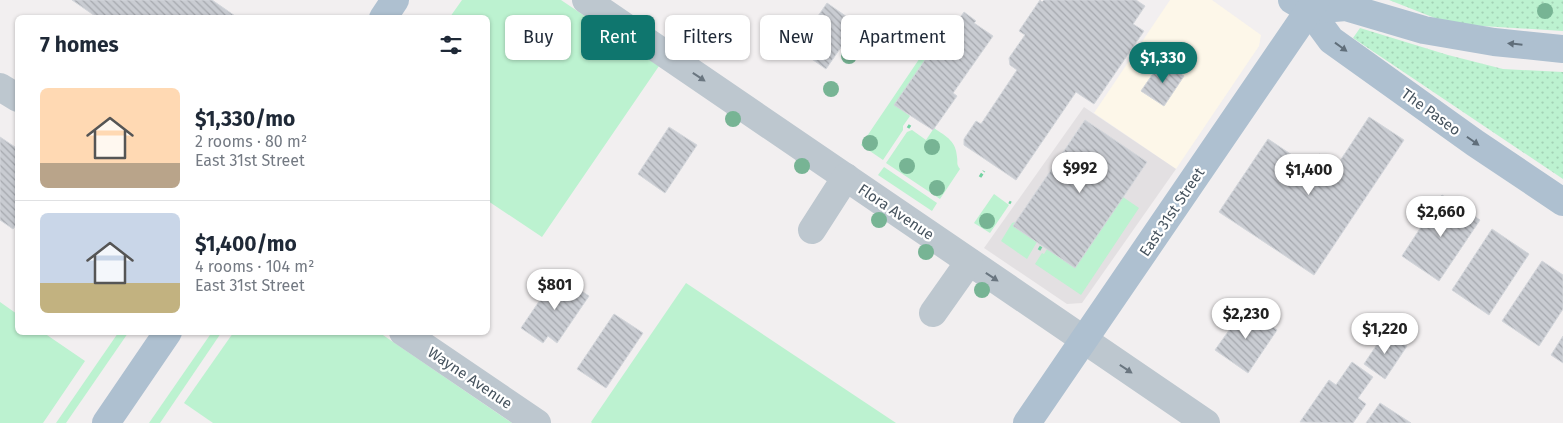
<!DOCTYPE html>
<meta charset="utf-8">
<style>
body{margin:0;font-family:"Fira Sans",sans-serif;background:#f2f2f3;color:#1f2937;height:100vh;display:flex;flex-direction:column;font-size:19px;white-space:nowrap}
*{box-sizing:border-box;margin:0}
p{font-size:16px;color:#747a83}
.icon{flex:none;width:28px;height:28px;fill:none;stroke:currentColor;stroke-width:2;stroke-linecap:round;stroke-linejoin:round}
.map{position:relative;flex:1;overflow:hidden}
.side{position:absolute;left:15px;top:15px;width:475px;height:320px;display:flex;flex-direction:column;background:#fff;border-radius:8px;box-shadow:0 1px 4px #0004}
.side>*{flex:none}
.guide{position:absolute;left:505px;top:15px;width:475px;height:45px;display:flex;gap:10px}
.price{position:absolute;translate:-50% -42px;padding:0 11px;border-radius:18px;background:#fff;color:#222;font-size:16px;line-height:32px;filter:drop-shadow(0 1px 2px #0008)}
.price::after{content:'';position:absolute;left:50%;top:30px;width:15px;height:11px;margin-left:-8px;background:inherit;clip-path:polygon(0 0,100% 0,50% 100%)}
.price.active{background:#0f766e;color:#fff}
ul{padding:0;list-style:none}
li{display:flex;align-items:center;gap:15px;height:125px;padding:0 25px}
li+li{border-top:1px solid #e0e1e3}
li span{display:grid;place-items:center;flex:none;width:140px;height:100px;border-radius:8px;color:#555}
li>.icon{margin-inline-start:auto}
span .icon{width:60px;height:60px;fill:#fffc;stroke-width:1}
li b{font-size:21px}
h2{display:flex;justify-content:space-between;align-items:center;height:60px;padding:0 25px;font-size:21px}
.chip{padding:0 18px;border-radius:8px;background:#fff;box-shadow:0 1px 4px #0004;font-size:18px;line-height:45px}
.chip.active{background:#0f766e;color:#fff}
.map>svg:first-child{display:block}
.commercial{fill:#fdf7e9}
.education{fill:#e3e0e2}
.grass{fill:#bcf2d0}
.park{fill:url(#park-dots)}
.building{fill:url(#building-back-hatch);stroke:#d3d6db}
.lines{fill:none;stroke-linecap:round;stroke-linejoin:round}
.path{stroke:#72d2a1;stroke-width:3;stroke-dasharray:4 2.5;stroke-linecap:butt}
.minor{stroke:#bdc7cf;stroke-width:28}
.major{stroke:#aec0d0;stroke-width:28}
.tree{fill:#77b494}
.oneway{fill:#606e7a}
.oneway2{fill:#6a7680}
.labels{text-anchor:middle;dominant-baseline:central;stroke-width:4.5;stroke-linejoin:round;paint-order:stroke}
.street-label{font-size:15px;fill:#46535e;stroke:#fff}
</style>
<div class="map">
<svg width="1563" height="423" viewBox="0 0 1563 423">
<defs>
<pattern id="park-dots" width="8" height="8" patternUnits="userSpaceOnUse" patternTransform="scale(1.25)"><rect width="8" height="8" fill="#bcf2d0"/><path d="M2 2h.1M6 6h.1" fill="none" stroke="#a3d1b5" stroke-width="1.8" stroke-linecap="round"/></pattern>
<pattern id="building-back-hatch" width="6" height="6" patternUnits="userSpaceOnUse" patternTransform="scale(1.25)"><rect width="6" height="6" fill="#c9ccd2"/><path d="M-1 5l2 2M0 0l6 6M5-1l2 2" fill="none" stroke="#a5a8ae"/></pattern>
</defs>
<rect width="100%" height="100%" fill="#f2eff0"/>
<path class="commercial" d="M1170,0h42l49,35 -2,11 -83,123 -82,-56z"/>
<path class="education" d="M1084,107l92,62 -94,134 -15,1 -83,-56z"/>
<g class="grass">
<path d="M462,0h99l98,66 -117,171 -54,-36v-183l-38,-1z"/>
<path d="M943,38l2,1 -5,8 -45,58 15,11 -7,10v4l-20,30 -22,-15 69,-102z"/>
<path d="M934,128c13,9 22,13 23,29 1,6 -1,7 3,12l-20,30 -54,-36 21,-31 5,-2 14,10z"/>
<path d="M884,167l53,36 -5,8 -54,-36z"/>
<path d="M994,194l15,11 -19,28 -16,-10z"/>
<path d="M1123,197l16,11 -58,87 -46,-31 7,-11 2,1 3,-5z"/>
<path d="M1015,222l-2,4 24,16 -10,17 -26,-18 11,-18z"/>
<path d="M686,283l210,140h-304l-1,-1z"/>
<path d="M0,302l17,12 1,18 26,1 41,28 -42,62h-43z"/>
<path d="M212,332l9,1 -61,90h-11z"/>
<path d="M118,333h10l-62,90h-10z"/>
<path d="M233,333h147l132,90h-299l-29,-20z"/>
</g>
<g class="park">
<path d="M1389,0h174v31l-113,-7z"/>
<path d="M1360,28l88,27 55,14 60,3v107l-210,-141z"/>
</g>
<g class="building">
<path d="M72,0h140l26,18h-140z"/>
<path d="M1040,0l2,2 2,-2h92l9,6 -12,18 11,7 -50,73 -18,-12 -60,88 -52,-35v-6l12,-18 5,3 36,-54 -7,-5 -1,-7 16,-23 -6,-4z"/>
<path d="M827,3l30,21 -31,45 -30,-21z"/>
<path d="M964,12l12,9 -2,2 19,13 -40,57 4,3 -24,34 -39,-25 42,-61 4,3z"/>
<path d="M1161,62l23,14 -20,30 -23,-15z"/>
<path d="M1369,117l35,23 -90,135 -95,-63 49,-73 60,40z"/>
<path d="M1085,120l62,42 -72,106 -62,-42z"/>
<path d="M669,127l28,18 -32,48 -27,-19z"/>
<path d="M0,137l18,12v73l-5,7 -13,-9z"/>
<path d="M1319,154l10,4 -10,14 -9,-7z"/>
<path d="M1442,195l38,25 -41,61 -37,-25z"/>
<path d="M1492,229l37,25 -40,61 -37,-25z"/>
<path d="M1542,261l21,14v34l-24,37 -37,-25z"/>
<path d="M557,275l32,21 -32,47 -9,-7 -5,7 -22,-15z"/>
<path d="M1245,308l32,22 -29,43 -33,-23z"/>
<path d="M614,314l29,19 -37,55 -29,-19z"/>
<path d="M1386,331l21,15 -22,33 -21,-15z"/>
<path d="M1563,336v27l-12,-8z"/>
<path d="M1352,362l21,15 -15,21 8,6 -13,19 -53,-1 29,-42 7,5z"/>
<path d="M1380,403l31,20h-45z"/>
</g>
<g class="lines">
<g class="path">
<path d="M908,128l2,-3"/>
<path d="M980,177l4,-6"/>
<path d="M1009,202l2,1"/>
<path d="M1039,250l3,-5"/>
</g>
<g class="minor">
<path d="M586,0l620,423"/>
<path d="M0,87l18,11"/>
<path d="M812,230l34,-53"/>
<path d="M933,313l36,-51"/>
<path d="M403,332l134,91"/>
</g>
<g class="major">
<path d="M1292,0l17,10 22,30 144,103 88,59"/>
<path d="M1309,10l37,-3 78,23 70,12 69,7"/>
<path d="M383,18l12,-18"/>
<path d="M106,423l62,-91"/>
<path d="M1027,423l289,-423"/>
</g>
</g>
<g class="tree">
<circle cx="1545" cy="11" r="8"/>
<circle cx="730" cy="39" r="8"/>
<circle cx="849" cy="56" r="8"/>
<circle cx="831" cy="89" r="8"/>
<circle cx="733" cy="119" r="8"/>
<circle cx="870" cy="143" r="8"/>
<circle cx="932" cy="147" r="8"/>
<circle cx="802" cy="166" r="8"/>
<circle cx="907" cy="166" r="8"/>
<circle cx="937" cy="188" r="8"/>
<circle cx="879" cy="220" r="8"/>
<circle cx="987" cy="221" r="8"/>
<circle cx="926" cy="252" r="8"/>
<circle cx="982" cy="290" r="8"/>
</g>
<defs><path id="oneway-solid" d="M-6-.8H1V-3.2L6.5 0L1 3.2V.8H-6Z" transform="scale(1.25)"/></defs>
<g class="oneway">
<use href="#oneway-solid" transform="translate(1515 44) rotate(-174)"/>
<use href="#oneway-solid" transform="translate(1341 47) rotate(36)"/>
<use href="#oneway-solid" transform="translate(1473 141) rotate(35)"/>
</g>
<g class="oneway2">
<use href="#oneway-solid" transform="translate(699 77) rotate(34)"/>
<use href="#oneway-solid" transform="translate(992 277) rotate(34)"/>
<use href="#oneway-solid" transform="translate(1126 369) rotate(34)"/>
</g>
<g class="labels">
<g class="street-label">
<text transform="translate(1431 112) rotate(36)">The Paseo</text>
<text transform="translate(896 212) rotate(34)">Flora Avenue</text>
<text transform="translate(1172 212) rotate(-56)">East 31st Street</text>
<text transform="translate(470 378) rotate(34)">Wayne Avenue</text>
</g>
</g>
</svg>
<b class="price active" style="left:1163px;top:84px">$1,330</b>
<b class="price" style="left:1080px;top:194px">$992</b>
<b class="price" style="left:1309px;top:196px">$1,400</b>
<b class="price" style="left:1441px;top:238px">$2,660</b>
<b class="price" style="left:555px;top:311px">$801</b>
<b class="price" style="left:1246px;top:340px">$2,230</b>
<b class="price" style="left:1385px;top:355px">$1,220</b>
<div class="guide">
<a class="chip">Buy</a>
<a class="chip active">Rent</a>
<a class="chip">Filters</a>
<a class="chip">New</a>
<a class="chip">Apartment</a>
</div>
<section class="side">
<h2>7 homes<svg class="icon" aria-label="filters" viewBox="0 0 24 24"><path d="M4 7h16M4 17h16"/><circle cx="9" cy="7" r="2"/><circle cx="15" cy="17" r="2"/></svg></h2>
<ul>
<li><span style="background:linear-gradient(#ffd9b3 75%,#b9a48a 0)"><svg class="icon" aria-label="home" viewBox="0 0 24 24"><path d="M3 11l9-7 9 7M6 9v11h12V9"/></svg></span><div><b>$1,330/mo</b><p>2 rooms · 80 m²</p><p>East 31st Street</p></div></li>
<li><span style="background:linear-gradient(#c9d6e8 70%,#c2b280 0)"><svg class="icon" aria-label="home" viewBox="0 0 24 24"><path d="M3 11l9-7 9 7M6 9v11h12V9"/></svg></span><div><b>$1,400/mo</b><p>4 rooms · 104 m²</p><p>East 31st Street</p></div></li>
</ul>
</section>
</div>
